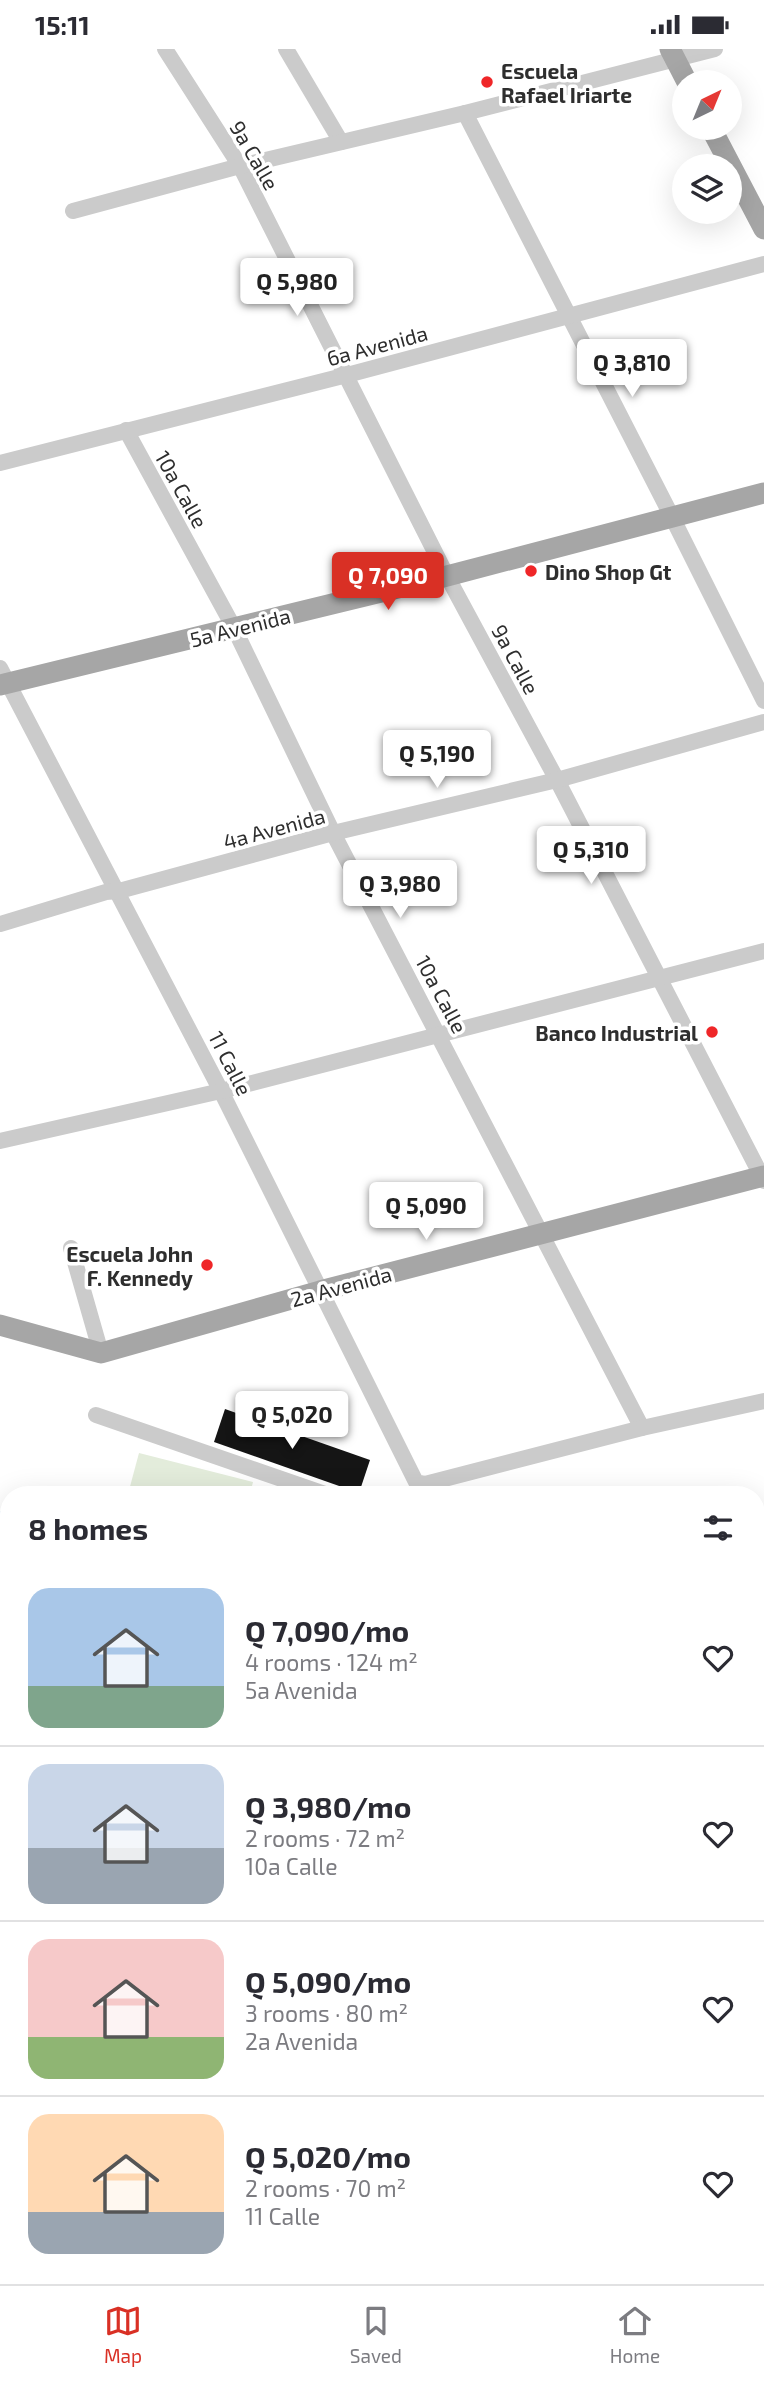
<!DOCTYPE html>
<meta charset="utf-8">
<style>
body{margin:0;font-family:"Exo 2",sans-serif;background:#f7f7f7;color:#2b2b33;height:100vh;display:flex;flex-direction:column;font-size:26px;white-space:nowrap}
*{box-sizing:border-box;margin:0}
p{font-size:23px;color:#7c7c81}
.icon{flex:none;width:38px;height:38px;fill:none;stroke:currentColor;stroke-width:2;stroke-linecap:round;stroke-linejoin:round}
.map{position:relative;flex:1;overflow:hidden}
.drawer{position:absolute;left:0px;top:1437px;width:765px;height:800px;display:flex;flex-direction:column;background:#fff;border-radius:28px 28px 0 0;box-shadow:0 7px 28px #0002}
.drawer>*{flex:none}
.needle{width:46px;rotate:43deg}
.tools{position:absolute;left:672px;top:21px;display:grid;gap:14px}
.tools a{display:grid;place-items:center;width:70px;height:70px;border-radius:50%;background:#fff;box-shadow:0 7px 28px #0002;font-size:35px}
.price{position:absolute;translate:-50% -60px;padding:0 16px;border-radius:7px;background:#fff;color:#222;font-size:23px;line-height:46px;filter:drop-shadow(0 2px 4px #0008)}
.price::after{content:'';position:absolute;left:50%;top:42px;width:21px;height:16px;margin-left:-10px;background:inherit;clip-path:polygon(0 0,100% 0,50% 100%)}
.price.selected{background:#d93025;color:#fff}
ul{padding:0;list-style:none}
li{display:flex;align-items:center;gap:21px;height:175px;padding:0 28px}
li+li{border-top:2px solid #e1e1e2}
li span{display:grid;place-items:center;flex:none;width:196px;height:140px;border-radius:21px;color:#555}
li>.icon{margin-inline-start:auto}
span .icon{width:84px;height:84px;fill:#fffc;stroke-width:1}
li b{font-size:30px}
h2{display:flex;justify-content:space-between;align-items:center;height:84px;padding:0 28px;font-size:30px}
.status{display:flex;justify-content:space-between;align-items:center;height:49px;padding:0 35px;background:#fff;direction:ltr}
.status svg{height:19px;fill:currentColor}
.tabs{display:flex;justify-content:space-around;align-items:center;height:98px;border-top:2px solid #e1e1e2;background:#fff;font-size:19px;color:#7c7c81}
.tabs a{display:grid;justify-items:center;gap:4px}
.tabs .selected{color:#d93025}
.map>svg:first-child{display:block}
.green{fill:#e3ecdb}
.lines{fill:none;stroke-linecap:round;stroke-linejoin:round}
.river{stroke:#c6dcee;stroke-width:30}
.building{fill:#151515}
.minor{stroke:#cbcbcb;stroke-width:16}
.major{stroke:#a6a6a6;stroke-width:21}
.poi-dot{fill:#ef2628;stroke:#fff;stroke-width:2.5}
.labels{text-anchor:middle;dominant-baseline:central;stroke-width:7;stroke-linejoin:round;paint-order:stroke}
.poi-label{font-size:21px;font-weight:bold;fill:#2e2e2e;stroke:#fff;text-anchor:start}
.street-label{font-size:21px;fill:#2e2e2e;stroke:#fff}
</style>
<div class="status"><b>15:11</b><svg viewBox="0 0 49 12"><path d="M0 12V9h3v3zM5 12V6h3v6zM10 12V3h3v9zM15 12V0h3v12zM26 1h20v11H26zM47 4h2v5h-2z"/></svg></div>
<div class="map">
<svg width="764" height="2235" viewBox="0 0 764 2235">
<rect width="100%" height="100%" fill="#fff"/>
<path class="green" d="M139,1404l114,29 -3,12h-122z"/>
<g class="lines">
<g class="river">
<path d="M0,1477l9,7"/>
<path d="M756,1716l8,-5"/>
</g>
</g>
<path class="building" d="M225,1360l145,51 -11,33 -145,-51z"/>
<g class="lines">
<g class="minor">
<path d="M165,0l75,117 207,410 110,204 207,401"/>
<path d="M286,0l55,93"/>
<path d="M465,64l207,404 92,184"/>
<path d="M73,162l167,-45 225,-53 250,-64"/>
<path d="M126,381l108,198 99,205 309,595"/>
<path d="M0,414l347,-88 417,-111"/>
<path d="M0,619l221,423 195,391 9,2 217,-56 122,-27"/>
<path d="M0,875l106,-32 13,-1 214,-58 224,-53 207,-58"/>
<path d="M0,1092l221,-50 543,-140"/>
<path d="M71,1199l30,105"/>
<path d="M96,1366l232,80"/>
<path d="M756,1592l8,2"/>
<path d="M756,1665l8,-8"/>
<path d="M0,1717l9,-1"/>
<path d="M0,1792l9,133"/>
<path d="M756,1797l8,-6"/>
<path d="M0,1967l9,1"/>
<path d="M0,1989l9,-2"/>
<path d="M756,2011l8,-3"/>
<path d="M0,2065l9,123"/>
<path d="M0,2219l9,-2"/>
<path d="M14,2235l15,-5"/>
<path d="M365,2235l11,-4v-3"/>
<path d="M416,2235l8,-7"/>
</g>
<g class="major">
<path d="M670,0l17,33"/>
<path d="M711,79l53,101"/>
<path d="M0,636l447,-109 317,-83"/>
<path d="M0,1276l101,28 219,-62 444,-115"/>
</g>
</g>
<g class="poi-dot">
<circle cx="487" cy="33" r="7"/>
<circle cx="531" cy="522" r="7"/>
<circle cx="712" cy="983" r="7"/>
<circle cx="207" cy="1216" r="7"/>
</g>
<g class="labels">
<g class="poi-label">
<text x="501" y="21">Escuela<tspan x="501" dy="24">Rafael Iriarte</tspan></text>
<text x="545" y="522">Dino Shop Gt</text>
<text x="698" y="983" text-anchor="end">Banco Industrial</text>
<text x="193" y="1204" text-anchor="end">Escuela John<tspan x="193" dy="24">F. Kennedy</tspan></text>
</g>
<g class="street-label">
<text transform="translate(255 106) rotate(60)">9a Calle</text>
<text transform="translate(377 296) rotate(-15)">6a Avenida</text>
<text transform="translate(182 440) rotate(61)">10a Calle</text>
<text transform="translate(240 578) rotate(-14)">5a Avenida</text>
<text transform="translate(516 610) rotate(62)">9a Calle</text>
<text transform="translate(274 779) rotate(-15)">4a Avenida</text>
<text transform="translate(442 945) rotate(62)">10a Calle</text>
<text transform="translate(231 1014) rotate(63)">11 Calle</text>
<text transform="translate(341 1237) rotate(-15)">2a Avenida</text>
</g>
</g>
</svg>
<div class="tools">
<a><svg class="needle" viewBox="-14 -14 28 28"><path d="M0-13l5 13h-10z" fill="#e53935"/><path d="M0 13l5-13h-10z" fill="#7c7c81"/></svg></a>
<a><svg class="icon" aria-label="layers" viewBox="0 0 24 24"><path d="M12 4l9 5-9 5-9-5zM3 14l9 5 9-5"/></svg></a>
</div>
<b class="price" style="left:297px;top:269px">Q 5,980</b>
<b class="price" style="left:632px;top:350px">Q 3,810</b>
<b class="price selected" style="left:388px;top:563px">Q 7,090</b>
<b class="price" style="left:437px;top:741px">Q 5,190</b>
<b class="price" style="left:591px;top:837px">Q 5,310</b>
<b class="price" style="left:400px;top:871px">Q 3,980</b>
<b class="price" style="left:426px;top:1193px">Q 5,090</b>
<b class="price" style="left:292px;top:1402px">Q 5,020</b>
<section class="drawer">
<h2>8 homes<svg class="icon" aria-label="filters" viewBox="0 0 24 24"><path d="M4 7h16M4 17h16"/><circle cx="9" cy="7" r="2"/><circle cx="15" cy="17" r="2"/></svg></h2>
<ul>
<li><span style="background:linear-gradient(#a9c7e8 70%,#7fa58c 0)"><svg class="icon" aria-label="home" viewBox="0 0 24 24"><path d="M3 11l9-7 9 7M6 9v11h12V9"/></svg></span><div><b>Q 7,090/mo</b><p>4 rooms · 124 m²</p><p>5a Avenida</p></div><svg class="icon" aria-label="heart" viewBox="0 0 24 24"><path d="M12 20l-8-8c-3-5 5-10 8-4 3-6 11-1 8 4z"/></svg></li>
<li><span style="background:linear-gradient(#c9d6e8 60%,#9aa5b1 0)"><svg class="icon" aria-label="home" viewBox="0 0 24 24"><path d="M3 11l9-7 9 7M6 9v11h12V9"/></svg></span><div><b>Q 3,980/mo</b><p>2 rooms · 72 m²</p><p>10a Calle</p></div><svg class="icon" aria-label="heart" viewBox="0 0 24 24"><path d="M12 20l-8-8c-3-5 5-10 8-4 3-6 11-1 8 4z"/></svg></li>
<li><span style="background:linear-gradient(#f6c9c9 70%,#8fb573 0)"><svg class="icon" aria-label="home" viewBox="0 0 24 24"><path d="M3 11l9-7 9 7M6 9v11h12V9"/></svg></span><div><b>Q 5,090/mo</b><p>3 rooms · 80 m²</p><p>2a Avenida</p></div><svg class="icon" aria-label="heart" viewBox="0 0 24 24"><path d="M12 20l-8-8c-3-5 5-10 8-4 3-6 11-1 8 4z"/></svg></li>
<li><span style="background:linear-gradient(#ffd9b3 70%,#9aa5b1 0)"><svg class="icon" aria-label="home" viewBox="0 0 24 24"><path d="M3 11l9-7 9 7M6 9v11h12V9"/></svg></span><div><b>Q 5,020/mo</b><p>2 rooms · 70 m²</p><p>11 Calle</p></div><svg class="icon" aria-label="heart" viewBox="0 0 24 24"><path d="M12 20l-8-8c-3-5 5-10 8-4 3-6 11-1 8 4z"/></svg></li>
</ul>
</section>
</div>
<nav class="tabs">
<a class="selected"><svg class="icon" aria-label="map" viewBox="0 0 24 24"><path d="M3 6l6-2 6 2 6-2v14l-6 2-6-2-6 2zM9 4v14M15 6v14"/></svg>Map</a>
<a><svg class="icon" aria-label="saved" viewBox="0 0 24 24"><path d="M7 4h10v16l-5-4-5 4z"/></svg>Saved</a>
<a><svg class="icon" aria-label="home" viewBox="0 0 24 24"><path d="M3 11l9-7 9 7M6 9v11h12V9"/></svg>Home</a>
</nav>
